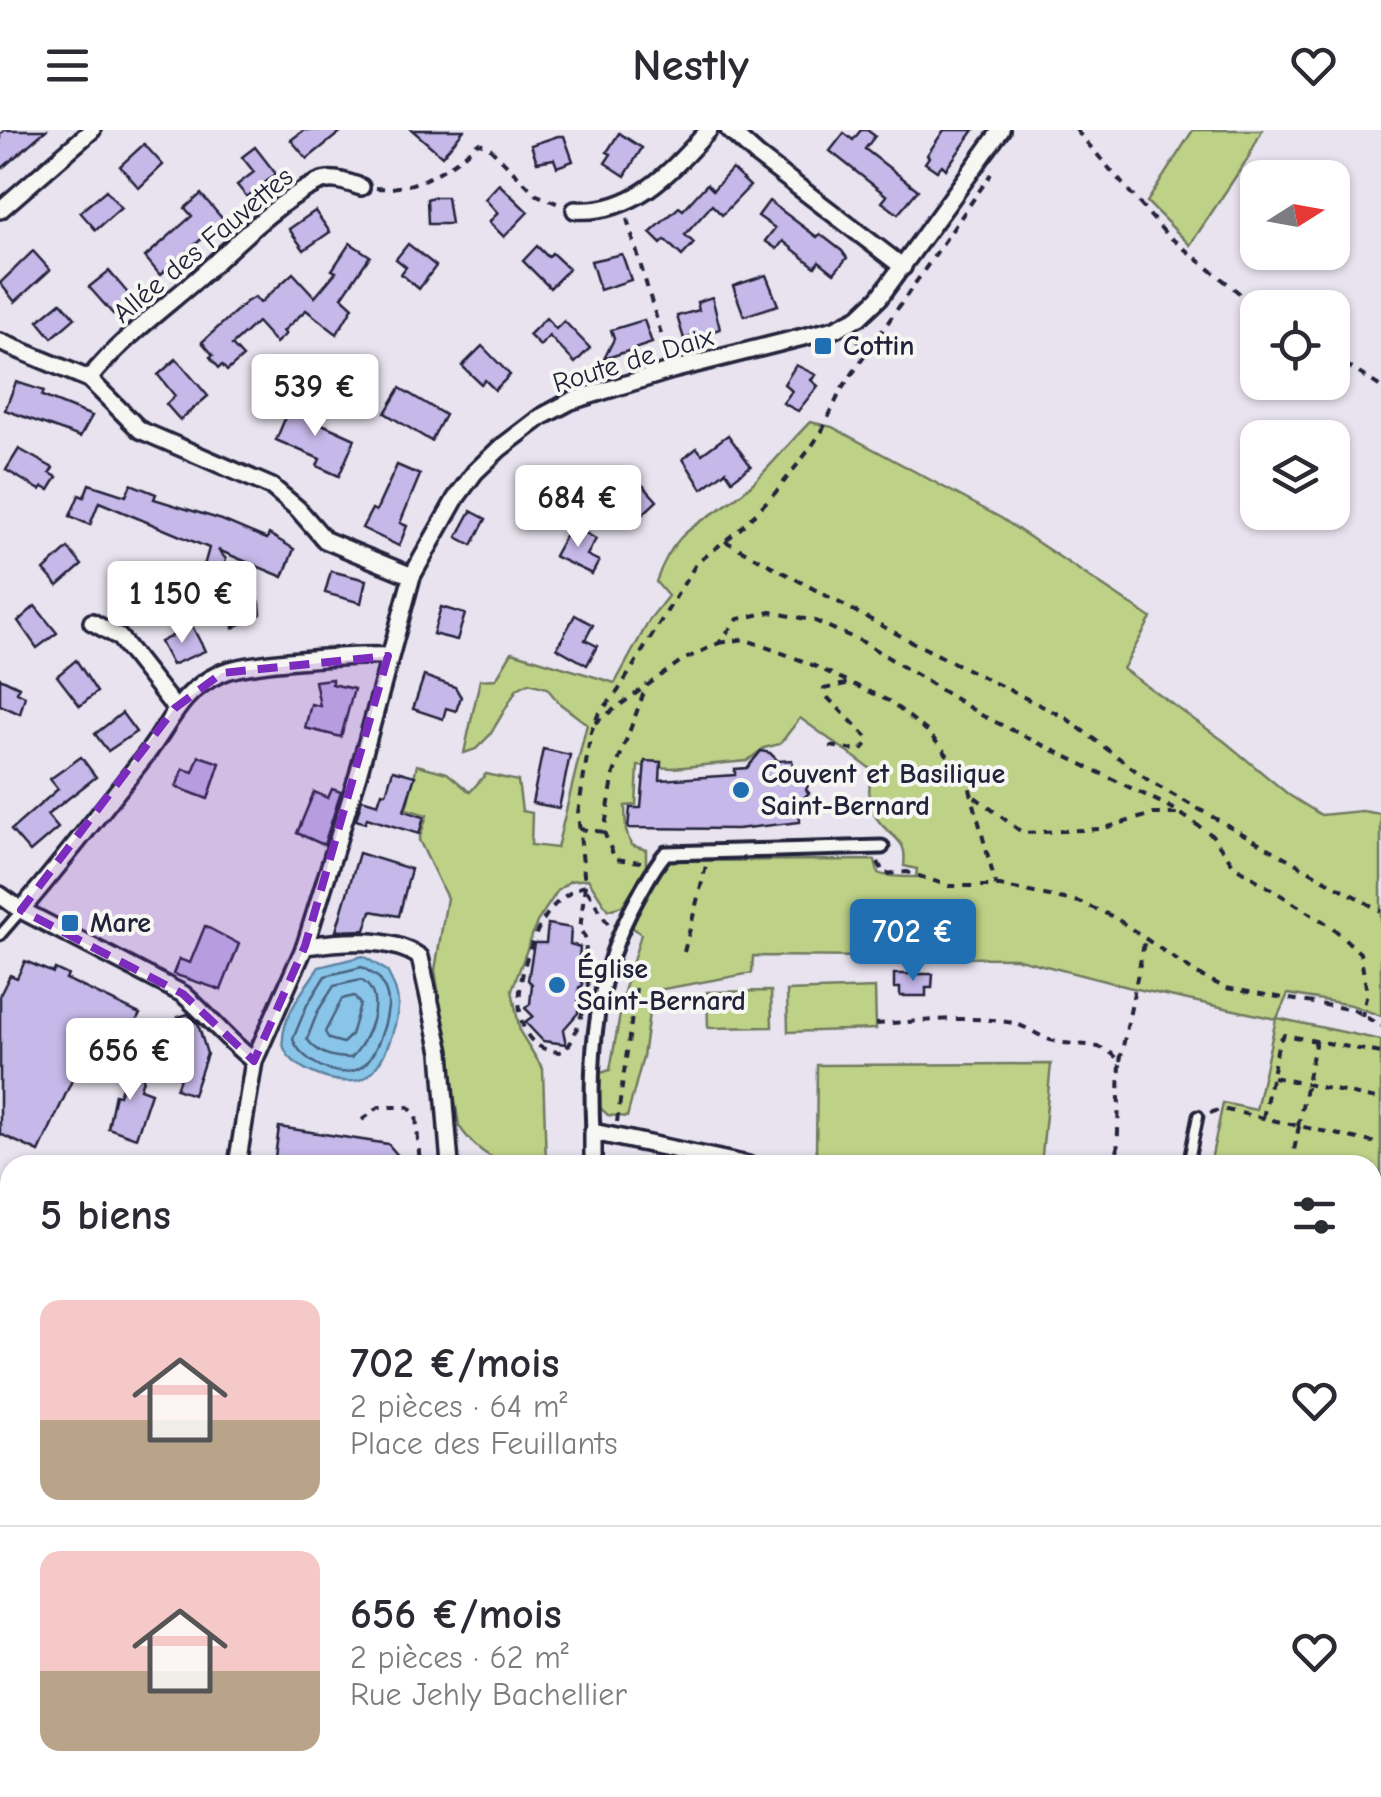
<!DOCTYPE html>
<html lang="fr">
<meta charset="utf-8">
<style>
body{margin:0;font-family:"Comic Neue",sans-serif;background:#f7f7f7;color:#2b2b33;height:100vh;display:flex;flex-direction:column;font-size:38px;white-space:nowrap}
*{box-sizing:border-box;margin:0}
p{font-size:32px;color:#7c7c81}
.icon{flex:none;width:55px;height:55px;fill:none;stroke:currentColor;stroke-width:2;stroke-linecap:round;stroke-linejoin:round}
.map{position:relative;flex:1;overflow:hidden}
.details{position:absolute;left:0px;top:1025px;width:1382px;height:642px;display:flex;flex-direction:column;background:#fff;border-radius:30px 30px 0 0;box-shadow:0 2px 8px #0004}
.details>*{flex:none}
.needle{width:65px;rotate:79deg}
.controls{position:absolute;left:1240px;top:30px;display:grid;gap:20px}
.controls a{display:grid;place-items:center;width:110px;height:110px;border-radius:20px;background:#fff;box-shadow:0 2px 8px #0004;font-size:50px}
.price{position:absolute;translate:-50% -85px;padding:0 22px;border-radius:10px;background:#fff;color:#222;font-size:32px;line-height:65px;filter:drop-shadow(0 2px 5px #0008)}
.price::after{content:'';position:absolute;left:50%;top:60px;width:30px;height:22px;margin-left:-15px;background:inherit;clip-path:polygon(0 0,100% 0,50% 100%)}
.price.on{background:#1f6fb2;color:#fff}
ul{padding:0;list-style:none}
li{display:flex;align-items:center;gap:30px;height:250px;padding:0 40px}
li+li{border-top:2px solid #e1e1e2}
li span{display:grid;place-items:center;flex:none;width:280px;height:200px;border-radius:20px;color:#555}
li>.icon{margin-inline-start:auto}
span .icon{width:120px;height:120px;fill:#fffc;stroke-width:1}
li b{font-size:42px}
h2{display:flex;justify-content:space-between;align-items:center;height:120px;padding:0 40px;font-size:42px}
header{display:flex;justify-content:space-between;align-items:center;height:130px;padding:0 40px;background:#fff;font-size:45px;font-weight:700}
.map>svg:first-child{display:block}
.green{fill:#bed287;stroke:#707a61;stroke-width:2.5}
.water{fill:#88c5e8;stroke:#5f84a3;stroke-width:2.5}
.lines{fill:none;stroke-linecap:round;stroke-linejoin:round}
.shore{stroke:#4b6380;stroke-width:2.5}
.building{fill:#c6b8e9;stroke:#22223b;stroke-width:2.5}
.service-casing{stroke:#22223b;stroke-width:15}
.pedestrian-casing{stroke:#22223b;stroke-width:19}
.minor-casing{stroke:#22223b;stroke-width:22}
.path{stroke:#22223b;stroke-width:4;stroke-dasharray:8 8;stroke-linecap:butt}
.service{stroke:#f6f6f2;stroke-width:8}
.pedestrian{stroke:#f6f6f2;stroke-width:11}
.minor{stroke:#f6f6f2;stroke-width:15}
.marked{fill:#7b2cbf;fill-opacity:0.2;stroke:#7b2cbf;stroke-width:8;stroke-dasharray:20 12;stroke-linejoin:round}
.poi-dot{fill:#1f6fb2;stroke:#f6f6f2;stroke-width:4}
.labels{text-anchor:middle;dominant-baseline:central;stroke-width:8;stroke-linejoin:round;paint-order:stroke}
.street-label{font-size:28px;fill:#22223b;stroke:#f6f6f2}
.poi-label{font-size:28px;font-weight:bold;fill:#22223b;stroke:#f6f6f2;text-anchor:start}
</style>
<header><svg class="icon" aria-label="menu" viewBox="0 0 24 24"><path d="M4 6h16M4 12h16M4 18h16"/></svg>Nestly<svg class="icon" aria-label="heart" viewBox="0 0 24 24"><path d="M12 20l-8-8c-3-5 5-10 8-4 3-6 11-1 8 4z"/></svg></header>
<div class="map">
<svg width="1381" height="1667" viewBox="0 0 1381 1667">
<rect width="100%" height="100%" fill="#e8e3ef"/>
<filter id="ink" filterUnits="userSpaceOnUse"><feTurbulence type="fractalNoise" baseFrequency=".01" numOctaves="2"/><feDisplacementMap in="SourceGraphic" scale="20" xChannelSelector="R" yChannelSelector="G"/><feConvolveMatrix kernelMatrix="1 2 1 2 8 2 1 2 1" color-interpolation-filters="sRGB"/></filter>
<g filter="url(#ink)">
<g class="green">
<path d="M1193,0h69l-14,28 -58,87 -43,-43z"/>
<path d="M810,292l22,5 169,91 150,100 -28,51 101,72 65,54 32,20 41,-4 19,3v202l-30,-11 -63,-11 -11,24 104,22v569h-9v-444h-162l13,-62 33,7 20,-91 -148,-32 -113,-29 -262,-2 -1,17 -100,18 -9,66 -16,60 -19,-2 -10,-9v-32l12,-4 14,-78 17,-58 -13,-10 38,-63 209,-1 3,13c7,4 30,4 38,4l1,-8 -13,-3c3,-24 -6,-25 -21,-40 -6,-6 -10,-14 -15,-21l3,-36 -71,-51 -20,26 -16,4 -17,13 -74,7 -35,-2 -2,39 -11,1 1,25 5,14 15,5v18l-24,38 -14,4 -20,-31 -18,2 -12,9 -21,32 -25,68 8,42 23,37 3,96c-42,0 -62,-3 -87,-39l-24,-156 12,-72 -28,-58 8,-25 -21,-6 11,-44 30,8 23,19 16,-18 32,7 4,30 10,2 -1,32 26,3 30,-124 -28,-21 -12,-15 -18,-5 -12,6 -27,46 -14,14 -12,4 16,-73 16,-1 16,-27 103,31 35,-64 18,-23 -12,-14c22,-64 53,-57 95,-97 21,-20 39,-43 59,-63z"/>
<path d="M875,858l1,41 -88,3 -1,-41z"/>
<path d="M771,861l1,36 -64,1 -1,-36z"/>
<path d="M1051,934l-10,101h-118l-107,-8 1,-92z"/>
</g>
<path class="water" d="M363,826l24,15c6,11 12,25 11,37 -2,20 -14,57 -32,69 -21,14 -81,-8 -83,-34 -2,-25 23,-57 36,-76z"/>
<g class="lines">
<g class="shore">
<path d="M362,837l17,11c5,8 10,20 9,29 -2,18 -13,54 -30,62 -22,11 -58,-9 -65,-30l14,-34 18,-29z"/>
<path d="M361,850c27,16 7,61 -10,78 -19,0 -33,-4 -44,-19l11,-28 16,-25z"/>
<path d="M354,866l6,8 -9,31 -8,8 -14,-4 -4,-7 17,-33z"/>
</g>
</g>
<g class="building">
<path d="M5,0h41l-46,40v-36z"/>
<path d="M304,0h39l-36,29 -16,-19z"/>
<path d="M412,0h52l-22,26z"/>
<path d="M861,0h6l8,6 -10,13 53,41 -20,24 -16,-12 5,-6 -57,-45 14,-18 9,7z"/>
<path d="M944,0h30l-28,39 -4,-4 -5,6 -12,-8 4,-6 -2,-2z"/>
<path d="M619,3l23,15 -17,28 -20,-13 6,-9 -4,-2z"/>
<path d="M558,6h6l9,25 -16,6 -3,-8 -17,3 -6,-17z"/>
<path d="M144,14l19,21 -24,23 -19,-22z"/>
<path d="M255,17l21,27 -29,23 -10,-12 17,-13 -12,-15z"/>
<path d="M732,39l18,17 -28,29 -10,-10 -27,30 9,8 -12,13 -17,-16 -4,4 -11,-11 29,-26 4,3 24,-26 6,6z"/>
<path d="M499,54l29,28 -24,25 -15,-15 9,-9 -13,-14z"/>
<path d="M106,60l15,18 -25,22 -16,-18z"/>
<path d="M201,64l26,30 -18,16 -4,-4 -45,39 -15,-18 47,-41 -7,-8z"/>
<path d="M433,67h14l4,27h-23l-1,-25z"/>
<path d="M769,71l48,36 3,-3 22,17 5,7 -13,15 -15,-12 -4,6 -32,-26 -6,8 -12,-8 10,-13 -17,-12z"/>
<path d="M315,81l15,21 -26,18 -15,-21z"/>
<path d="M350,113l20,13 -28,41 11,10 -16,27 -31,-24 -23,21 3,3 -10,9 -19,-21 -25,23 11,12 -16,14 -5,-6 -3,3 -9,-11 3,-2 -11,-13 44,-40 9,-5 5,6 33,-30 22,24 21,-25 -4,-2z"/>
<path d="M408,114l28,22 -17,23 -18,-15 5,-7 -10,-8z"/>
<path d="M537,116l11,11 4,-4 17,16 -19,19 -27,-27z"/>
<path d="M33,121l17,19 -35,32 -15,-19z"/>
<path d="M622,124l9,26 -31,10 -9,-29z"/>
<path d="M109,141l23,27 -19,16 -24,-27z"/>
<path d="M766,145l12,30 -34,11 -11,-30z"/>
<path d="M712,167l8,32 -36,10 -7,-23 22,-6 -2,-8z"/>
<path d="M61,172l14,16 -23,20 -14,-17z"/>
<path d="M546,188l10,11 8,-8 26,27 -15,15 -26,-27 -9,10 -11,-11z"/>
<path d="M644,190l8,23 -48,16 10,-20 -3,-9z"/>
<path d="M482,216l28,29 -15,15 -10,-10 -4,4 -19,-18z"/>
<path d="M176,229l32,37 -28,24 -14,-16 9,-8 -17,-21z"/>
<path d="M796,235l20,10 -5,5 7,6 -20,25 -15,-8 9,-12 -8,-7z"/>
<path d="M16,252l28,9 -2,5 50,20 -12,21 -75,-27z"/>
<path d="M400,258l45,27 -14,26 -46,-28z"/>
<path d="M292,272l22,10 -3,7 44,20 -16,37 -22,-10 3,-7 -44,-19z"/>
<path d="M728,305l23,31 -19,14 -6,-9 -24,18 -19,-30 14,-11 5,6z"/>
<path d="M19,319l34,19 -3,5 7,4 -8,13 -6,-3 -3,3 -34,-20z"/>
<path d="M397,335l23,10 -20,48 7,3 -8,20 -37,-18 10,-19 4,2z"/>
<path d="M621,342l14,15 5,-5 17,19 -14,13 -11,-11 -20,18 -18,-24z"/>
<path d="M89,354l37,12 5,-12 25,10 -2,5 68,21 45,19 2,-5 25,15 -11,28 -65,-27 8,9 -7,26 -19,-5 9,-32 -110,-46 -9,23 -20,-9 9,-21 5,2z"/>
<path d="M471,381l15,8 -14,26 -15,-8z"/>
<path d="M571,395l25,14 -9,16 12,6 -7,13 -38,-18z"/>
<path d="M68,418l14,17 -24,21 -14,-16z"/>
<path d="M134,440l28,31 -21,17 -7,-9 -4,2 -17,-25z"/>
<path d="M331,441l35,9 -5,23 -36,-10z"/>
<path d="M254,464l6,9 1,11 -28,14 -1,-32z"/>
<path d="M35,476l22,27 -20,15 -19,-27z"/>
<path d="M441,477l24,7 -8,26 -24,-6z"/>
<path d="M575,485l18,10 -8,15 12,6 -10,19 -30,-17z"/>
<path d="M192,496l13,25 -33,14 -12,-23z"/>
<path d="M76,530l21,32 -17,14 -23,-30z"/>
<path d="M424,546l31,11 6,10 -5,14 -10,-3 -3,11 -30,-10z"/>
<path d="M0,548l19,9 -2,5 8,4 -5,18 -20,-9z"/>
<path d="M332,549v5l22,5 -13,48 -36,-9 6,-24 9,2 -5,-25z"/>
<path d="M122,583l14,19 -28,19 -13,-17z"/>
<path d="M543,619l27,6 -11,53 -27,-5z"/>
<path d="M761,621l9,2 8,8 14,-1 3,16 8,1 5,8 -2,5 3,3 -10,9 1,20 -63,7 -109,-1 2,-20h11l4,-47 16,1 -1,18 75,-5v-6l12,-1z"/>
<path d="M199,626l21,7 -12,36 -32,-12 7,-18 10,3z"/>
<path d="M81,627l15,20 -49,38 11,13 -28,24 -19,-22 47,-41 -8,-10z"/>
<path d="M393,640l22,6 -11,35 20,6 -5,17 -52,-16 -2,5 -9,-3 6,-21 16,5 4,-12 4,1z"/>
<path d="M332,659l9,3 -17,53 -27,-12 17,-41 14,6z"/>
<path d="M359,723l52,16 -12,47 -28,-5 -6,19 -29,1z"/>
<path d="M548,794l23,4 -1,16 10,3 -2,21 5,17 -4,3 -1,25 -15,17 3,14 -23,-3 -18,-19 8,-6 -8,-8 5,-4 2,-20 -4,-4 6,-37h12z"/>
<path d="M205,796l34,18 -18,46 -48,-16 6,-15 11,4z"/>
<path d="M25,831l28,12 2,-4 13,6 -2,4 74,35 -5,9 8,19 -15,7 -36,-12 -53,115 -39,-18v-139l10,-20 7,3z"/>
<path d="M894,844h39l-1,14h-6v8h-26v-8h-6z"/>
<path d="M188,884l10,10 9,30 -14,41 -17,-6 8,-22 -1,-30 -5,-20z"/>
<path d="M132,931l15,5 -7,23 11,4 -15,45 -28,-10 7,-34 4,1z"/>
<path d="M279,997l109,17 18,21h-55l-46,-8 -1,8h-30z"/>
</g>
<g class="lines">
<g class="service-casing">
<g id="service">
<path d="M0,805l20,-23"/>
<path d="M1188,1035l10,-49"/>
</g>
</g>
<g class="pedestrian-casing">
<path id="pedestrian" d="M593,1002c-4,-82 3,-160 44,-233 9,-16 17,-33 29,-46l216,-6"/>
</g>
<g class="minor-casing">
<g id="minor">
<path d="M729,0l29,26 145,111"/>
<path d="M0,80l92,-80"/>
<path d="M575,80c60,4 96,-39 134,-80"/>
<path d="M0,212l89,37 51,51 132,57 26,22 27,31 87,36"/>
<path d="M89,249c30,-38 71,-68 107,-99 36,-32 78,-77 121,-97 15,-7 29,-1 44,4"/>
<path d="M92,492l27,15 56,71"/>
<path d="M0,765l21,15 162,84c26,22 44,47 71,67"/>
<path d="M21,780c43,-50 83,-102 124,-154 27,-34 33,-63 76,-83 27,-12 135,-18 167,-17"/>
<path d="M305,816c36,-5 85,-10 115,11l21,95 9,113"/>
<path d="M237,1035l17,-104 51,-115 53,-171 54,-199 44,-78 19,-26 24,-23 42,-32 30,-16 101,-31 163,-41 24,-12 20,-19 122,-168"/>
<path d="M593,1035v-33l155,33"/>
<path d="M0,1446h10"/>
<path d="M1372,1591h9"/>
<path d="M557,1658l8,9"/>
<path d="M39,1664l21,-6"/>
<path d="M926,1667l2,-9"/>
<path d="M1220,1667l3,-9"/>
</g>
</g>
<g class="path">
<path d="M1076,0l90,104 92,74"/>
<path d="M376,58c40,3 73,-19 102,-45l9,2 50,50 22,9"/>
<path d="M627,89l40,135"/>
<path d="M857,208l9,18"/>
<path d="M1332,226l49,31"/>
<path d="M725,411l187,101 154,76 86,65 229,128"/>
<path d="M719,513l25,-4 62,23 83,39 38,30 40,47 29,108"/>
<path d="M595,593l86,-62 38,-18 19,-24 33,-7 44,9 48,21 120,74 189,92 40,27 22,31 98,61 28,26 7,39 -5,24"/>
<path d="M830,616l31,5 6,-7v-7l-39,-39 -4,-9 26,-6"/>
<path d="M975,667l48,36 78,-4 52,-15h28"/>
<path d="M579,699l25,3"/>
<path d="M641,732l-26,-3 -11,-27 10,-59 33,-89"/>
<path d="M878,732l6,12 23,-2 42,14h51l79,16 35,15 83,57 29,14 128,22 27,16"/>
<path d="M587,760l21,34"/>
<path d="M684,822l22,-86"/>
<path d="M588,857l-3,-50 -5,-7 5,-45 -7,-72 13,-81 7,-17 20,-24 78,-127 45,-36 34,-35 34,-43 13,-19 19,-41 150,-216"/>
<path d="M583,881l-10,28 -9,13c-71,1 -42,-104 -16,-139 10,-14 22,-21 37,-28"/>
<path d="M876,894c43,-2 89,-9 131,-2 19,2 32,16 50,20 23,4 48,-1 63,20l-3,103"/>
<path d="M1120,931l25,-122"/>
<path d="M1273,947l108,23"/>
<path d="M1210,983l12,-4 159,35"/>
<path d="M1263,988l16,-77 5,-6 97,18"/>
<path d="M362,990l17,-13h29l8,8 4,50"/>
<path d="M617,992l19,-134"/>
<path d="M1298,996l18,-86"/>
<path d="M762,1028l39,7"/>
<path d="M1291,1035l8,-39"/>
<path d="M1372,1111l9,2"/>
<path d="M1377,1215l4,-20"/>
<path d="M1372,1355l9,-5"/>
<path d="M1244,1667l1,-9"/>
</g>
<use href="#service" class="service"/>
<use href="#pedestrian" class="pedestrian"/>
<use href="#minor" class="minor"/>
</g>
</g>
<path class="marked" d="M388,526l-83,290 -51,115 -71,-67 -162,-84 154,-202 47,-35z"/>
<g class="poi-dot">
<rect x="813" y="206" width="20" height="20" rx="5"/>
<circle cx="741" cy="660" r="10"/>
<rect x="60" y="783" width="20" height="20" rx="5"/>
<circle cx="557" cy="855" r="10"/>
</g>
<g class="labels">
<g class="street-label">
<text transform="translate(203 115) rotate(-40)">Allée des Fauvettes</text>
<text transform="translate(633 230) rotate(-17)">Route de Daix</text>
</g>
<g class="poi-label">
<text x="843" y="216">Cottin</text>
<text x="761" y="644">Couvent et Basilique<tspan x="761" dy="32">Saint-Bernard</tspan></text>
<text x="90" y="793">Mare</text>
<text x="577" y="839">Église<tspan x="577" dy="32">Saint-Bernard</tspan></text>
</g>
</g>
</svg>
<div class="controls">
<a><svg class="needle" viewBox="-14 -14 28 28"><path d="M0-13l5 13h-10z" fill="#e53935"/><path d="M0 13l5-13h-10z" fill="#7c7c81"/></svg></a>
<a><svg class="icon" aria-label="locate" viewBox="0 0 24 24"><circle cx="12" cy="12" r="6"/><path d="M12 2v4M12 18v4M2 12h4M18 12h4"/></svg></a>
<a><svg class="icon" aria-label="layers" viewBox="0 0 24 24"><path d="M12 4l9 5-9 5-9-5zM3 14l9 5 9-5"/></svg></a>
</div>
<b class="price" style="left:315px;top:309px">539 €</b>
<b class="price" style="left:578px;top:420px">684 €</b>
<b class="price" style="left:182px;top:516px">1 150 €</b>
<b class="price on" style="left:913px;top:854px">702 €</b>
<b class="price" style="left:130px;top:973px">656 €</b>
<section class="details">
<h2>5 biens<svg class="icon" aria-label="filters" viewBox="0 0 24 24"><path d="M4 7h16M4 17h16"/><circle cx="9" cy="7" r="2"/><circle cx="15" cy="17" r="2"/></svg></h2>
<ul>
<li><span style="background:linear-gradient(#f6c9c9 60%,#b9a48a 0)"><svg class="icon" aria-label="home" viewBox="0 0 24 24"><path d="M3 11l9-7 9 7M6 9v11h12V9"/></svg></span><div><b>702 €/mois</b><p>2 pièces · 64 m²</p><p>Place des Feuillants</p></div><svg class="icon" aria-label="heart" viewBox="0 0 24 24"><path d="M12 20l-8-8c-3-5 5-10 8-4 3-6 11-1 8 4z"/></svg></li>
<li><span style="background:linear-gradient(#f6c9c9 60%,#b9a48a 0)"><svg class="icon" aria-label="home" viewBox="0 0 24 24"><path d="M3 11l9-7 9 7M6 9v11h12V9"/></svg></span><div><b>656 €/mois</b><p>2 pièces · 62 m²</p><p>Rue Jehly Bachellier</p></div><svg class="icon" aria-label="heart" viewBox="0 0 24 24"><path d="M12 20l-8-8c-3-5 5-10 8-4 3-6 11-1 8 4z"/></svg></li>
</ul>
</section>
</div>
